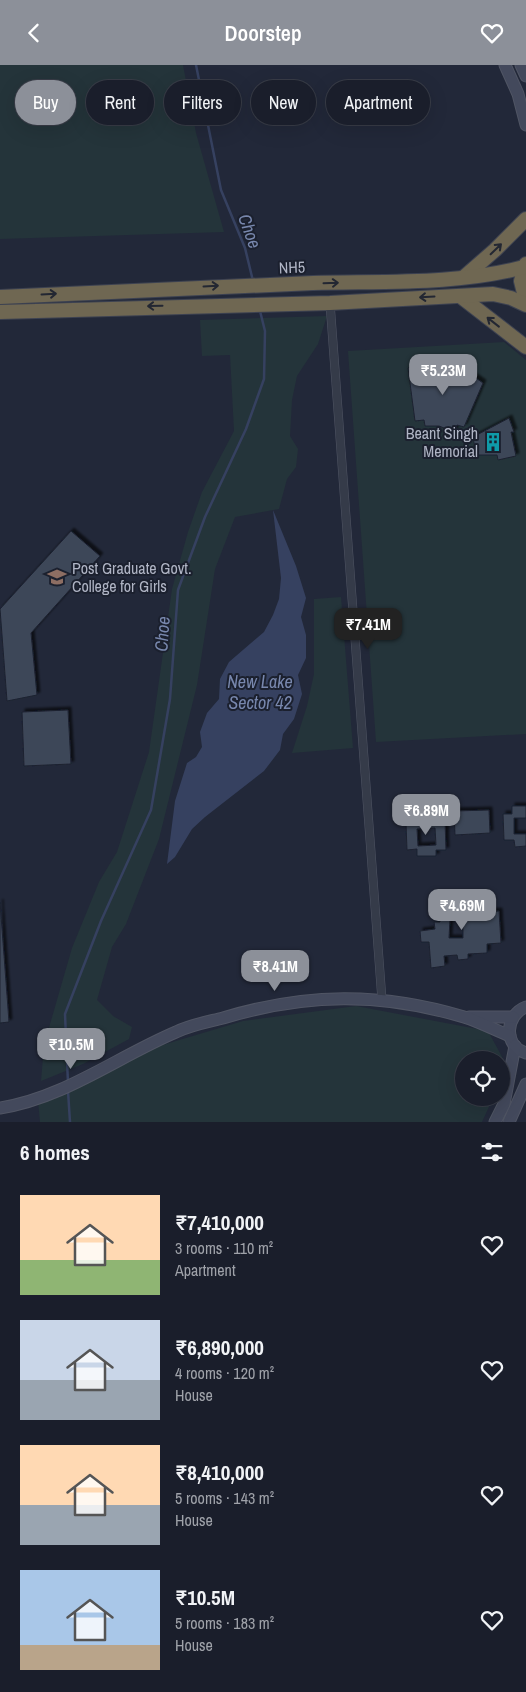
<!DOCTYPE html>
<meta charset="utf-8">
<style>
body{margin:0;font-family:"Archivo Narrow",sans-serif;background:#272b37;color:#f1f3f6;height:100vh;display:flex;flex-direction:column;font-size:19px;white-space:nowrap}
*{box-sizing:border-box;margin:0}
p{font-size:16px;color:#9fa2a9}
.icon{flex:none;width:28px;height:28px;fill:none;stroke:currentColor;stroke-width:2;stroke-linecap:round;stroke-linejoin:round}
.map{position:relative;height:1057px;overflow:hidden}
.side{display:flex;flex-direction:column;background:#1a1e2b;flex:1}
.side>*{flex:none}
.top-card{position:absolute;left:15px;top:15px;width:496px;height:45px;display:flex;gap:10px}
.controls{position:absolute;left:455px;top:986px;display:grid;gap:10px}
.controls a{display:grid;place-items:center;width:55px;height:55px;border-radius:50%;background:#1a1e2b;box-shadow:0 5px 20px #0002,0 0 0 1px #383c47;font-size:25px}
.price{position:absolute;translate:-50% -42px;padding:0 11px;border-radius:10px;background:#8c9099;color:#fff;font-size:16px;line-height:32px;filter:drop-shadow(0 1px 2px #0008)}
.price::after{content:'';position:absolute;left:50%;top:30px;width:15px;height:11px;margin-left:-8px;background:inherit;clip-path:polygon(0 0,100% 0,50% 100%)}
.price.current{background:#222;color:#fff}
ul{padding:0;list-style:none}
li{display:flex;align-items:center;gap:15px;height:125px;padding:0 20px}
li span{display:grid;place-items:center;flex:none;width:140px;height:100px;border-radius:0px;color:#555}
li>.icon{margin-inline-start:auto}
span .icon{width:60px;height:60px;fill:#fffc;stroke-width:1}
li b{font-size:21px}
h2{display:flex;justify-content:space-between;align-items:center;height:60px;padding:0 20px;font-size:21px}
.chip{padding:0 18px;border-radius:22px;background:#1a1e2b;box-shadow:0 5px 20px #0002,0 0 0 1px #383c47;font-size:18px;line-height:45px}
.chip.current{background:#8c9099;color:#fff}
header{display:flex;justify-content:space-between;align-items:center;height:65px;padding:0 20px;background:#8c9099;color:#fff;font-size:22px;font-weight:600}
.map>svg:first-child{display:block}
.green{fill:#24343a}
.water{fill:#364160}
.lines{fill:none;stroke-linecap:round;stroke-linejoin:round}
.stream{stroke:#364160;stroke-width:2.5}
.building{fill:#3e4658;stroke:#1c2230;fill-rule:evenodd;filter:url(#shadow)}
.street-casing{stroke:#505564;stroke-width:9}
.secondary-casing{stroke:#505564;stroke-width:13}
.highway-casing{stroke:#3d4251;stroke-width:16}
.street{stroke:#353b49;stroke-width:8}
.secondary{stroke:#43495c;stroke-width:11}
.highway{stroke:#6f6752;stroke-width:14}
.oneway{stroke:#232732}
.labels{text-anchor:middle;dominant-baseline:central;stroke-width:4;stroke-linejoin:round;paint-order:stroke}
.street-label{font-size:16px;fill:#b0b5c5;stroke:#1b202e}
.poi-label{font-size:16px;fill:#b0b5c5;stroke:#1b202e;text-anchor:end}
.water-label{font-size:18px;font-style:italic;fill:#7887ad;stroke:#1b202e}
</style>
<header><svg class="icon" aria-label="back" viewBox="0 0 24 24"><path d="M15 5l-7 7 7 7"/></svg>Doorstep<svg class="icon" aria-label="heart" viewBox="0 0 24 24"><path d="M12 20l-8-8c-3-5 5-10 8-4 3-6 11-1 8 4z"/></svg></header>
<div class="map">
<svg width="526" height="1057" viewBox="0 0 526 1057">
<defs>
<filter id="shadow"><feDropShadow dx="3" dy="-3" stdDeviation="1" flood-color="#0009"/></filter>
</defs>
<rect width="100%" height="100%" fill="#222839"/>
<g class="green">
<path d="M0,0h183l13,68 28,99 -224,7z"/>
<path d="M327,251l-9,28 -21,32 -5,24 -2,36 8,13 -2,18 -9,12 -8,30 -44,8 -20,52 -18,116 -38,154 -33,85 -14,23 -15,53 16,16 19,11 -3,12 -46,25 -42,17 3,-36 28,-97 27,-66 18,-30 32,-100 23,-163 16,-57 14,-40 32,-61 -4,-76 -28,1 -2,-36z"/>
<path d="M504,277l22,18v374l-150,8 -28,-391z"/>
<path d="M341,532l12,151 -61,5 15,-47 7,-32v-75z"/>
<path d="M356,941l132,25 19,35 -6,14v-20h-37v37l29,1 -11,24h-442l-2,-21 118,-54 87,-26z"/>
</g>
<path class="water" d="M273,445l23,56 10,32 -5,19 5,18v23l-8,17 4,19 -8,25 -11,15 -3,16 -16,21 -59,46 -13,12 -17,28 -8,7 8,-63 12,-38 9,-6 6,-10 -2,-15 7,-19 12,-14 1,-20 9,-17 35,-30 9,-17 6,-16 2,-21z"/>
<g class="lines">
<g class="stream">
<path d="M196,0l25,125 24,58 8,33"/>
<path d="M68,1018l-3,-69 36,-93 50,-111 19,-111 8,-109 27,-73 41,-88 18,-50 1,-48 -5,-20"/>
<path d="M68,1026l2,31"/>
</g>
</g>
<g class="building">
<path d="M425,298l45,11 13,9 -19,44 -7,-2 -3,7 -15,-6h-14l-1,-6 -9,1 -7,-53z"/>
<path d="M509,353l5,14h-3l5,24 -18,4 -1,-5h-21l-3,-18z"/>
<path d="M71,466l29,25 -69,77 6,62 -30,6 -7,-92z"/>
<path d="M68,645l3,54 -47,2 -2,-54z"/>
<path d="M512,741h14v12h-12v16h12v12l-11,1 -1,-7h-10l-1,-26h9z"/>
<path d="M489,745l1,23 -35,2 -1,-24z"/>
<path d="M415,750h19v7l11,-1 1,29h-10v6h-19v-7l-10,1 -1,-26h9zM435,763l1,17 -18,1 -1,-17z"/>
<path d="M484,833l1,14 14,-1 2,32 -14,1v9l-19,1v5l-10,1 -1,-5 -13,1 1,10 -14,2 -2,-26h-8l-1,-11 15,-2 -1,-7h6l-1,-21zM450,854h13v19h-14z"/>
<path d="M0,837l9,120 -9,1z"/>
</g>
<g class="lines">
<g class="street-casing">
<path id="street" d="M330,238l52,697"/>
</g>
<g class="secondary-casing">
<g id="secondary">
<path d="M505,0l13,29 8,31"/>
<path d="M521,0l5,11"/>
<path d="M526,942c-21,8 -23,39 0,46"/>
<path d="M469,952h44"/>
<path d="M0,1043c64,-10 117,-51 176,-76 14,-7 31,-10 47,-14 83,-25 158,-26 241,-1 16,5 31,13 46,19"/>
<path d="M495,1057l9,-18 11,-58"/>
<path d="M509,1057l17,-38"/>
</g>
</g>
<g class="highway-casing">
<g id="highway">
<path d="M526,199l-5,17 5,20"/>
<path d="M464,212l31,-27 31,-31"/>
<path d="M460,231l66,51"/>
<path d="M0,232c105,-5 209,-10 313,-14 70,-2 144,2 211,-16"/>
<path d="M0,247l330,-9 163,-9 18,4 15,7"/>
</g>
</g>
<use href="#street" class="street"/>
<use href="#secondary" class="secondary"/>
<use href="#highway" class="highway"/>
</g>
<defs><path id="oneway-shaft" d="M-6 0H5M1.5-3L5.5 0L1.5 3" fill="none" stroke-width="1.6" stroke-linecap="round" stroke-linejoin="round" transform="scale(1.25)"/></defs>
<g class="oneway">
<use href="#oneway-shaft" transform="translate(496 184) rotate(-44)"/>
<use href="#oneway-shaft" transform="translate(331 218) rotate(-2)"/>
<use href="#oneway-shaft" transform="translate(211 221) rotate(-3)"/>
<use href="#oneway-shaft" transform="translate(49 229) rotate(-3)"/>
<use href="#oneway-shaft" transform="translate(427 232) rotate(177)"/>
<use href="#oneway-shaft" transform="translate(155 241) rotate(179)"/>
<use href="#oneway-shaft" transform="translate(493 257) rotate(-142)"/>
</g>
<defs>
<g id="building-bare" transform="scale(1.5)"><path d="M-4-6H4V6H1V3H-1V6H-4ZM-2.5-4.3h1.7v1.8h-1.7ZM.8-4.3h1.7v1.8H.8ZM-2.5-1h1.7V.8h-1.7ZM.8-1h1.7V.8H.8Z" fill="#0f9aa8" stroke="#1b202e" stroke-width="2.5" paint-order="stroke"/></g>
<g id="university-bare" transform="scale(1.5)"><path d="M0-5L7-2L0 1L-7-2ZM-4 1L0 2.5L4 1V4Q0 6-4 4Z" fill="#8d6e63" stroke="#1b202e" stroke-width="2.5" paint-order="stroke"/></g>
</defs>
<g fill-rule="evenodd">
<use href="#building-bare" x="493" y="377"/>
<use href="#university-bare" x="57" y="512"/>
</g>
<g class="labels">
<g class="street-label">
<text transform="translate(292 202) rotate(-2)">NH5</text>
</g>
<g class="poi-label">
<text x="478" y="368">Beant Singh<tspan x="478" dy="18">Memorial</tspan></text>
<text x="72" y="503" text-anchor="start">Post Graduate Govt.<tspan x="72" dy="18">College for Girls</tspan></text>
</g>
<g class="water-label">
<text transform="translate(250 166) rotate(70)">Choe</text>
<text transform="translate(162 569) rotate(-86)">Choe</text>
<text x="260" y="616">New Lake<tspan x="260" dy="21">Sector 42</tspan></text>
</g>
</g>
</svg>
<div class="controls">
<a><svg class="icon" aria-label="locate" viewBox="0 0 24 24"><circle cx="12" cy="12" r="6"/><path d="M12 2v4M12 18v4M2 12h4M18 12h4"/></svg></a>
</div>
<b class="price" style="left:443px;top:331px">₹5.23M</b>
<b class="price current" style="left:368px;top:585px">₹7.41M</b>
<b class="price" style="left:426px;top:771px">₹6.89M</b>
<b class="price" style="left:462px;top:866px">₹4.69M</b>
<b class="price" style="left:275px;top:927px">₹8.41M</b>
<b class="price" style="left:71px;top:1005px">₹10.5M</b>
<div class="top-card">
<a class="chip current">Buy</a>
<a class="chip">Rent</a>
<a class="chip">Filters</a>
<a class="chip">New</a>
<a class="chip">Apartment</a>
</div>
</div>
<section class="side">
<h2>6 homes<svg class="icon" aria-label="filters" viewBox="0 0 24 24"><path d="M4 7h16M4 17h16"/><circle cx="9" cy="7" r="2"/><circle cx="15" cy="17" r="2"/></svg></h2>
<ul>
<li><span style="background:linear-gradient(#ffd9b3 65%,#8fb573 0)"><svg class="icon" aria-label="home" viewBox="0 0 24 24"><path d="M3 11l9-7 9 7M6 9v11h12V9"/></svg></span><div><b>₹7,410,000</b><p>3 rooms · 110 m²</p><p>Apartment</p></div><svg class="icon" aria-label="heart" viewBox="0 0 24 24"><path d="M12 20l-8-8c-3-5 5-10 8-4 3-6 11-1 8 4z"/></svg></li>
<li><span style="background:linear-gradient(#c9d6e8 60%,#9aa5b1 0)"><svg class="icon" aria-label="home" viewBox="0 0 24 24"><path d="M3 11l9-7 9 7M6 9v11h12V9"/></svg></span><div><b>₹6,890,000</b><p>4 rooms · 120 m²</p><p>House</p></div><svg class="icon" aria-label="heart" viewBox="0 0 24 24"><path d="M12 20l-8-8c-3-5 5-10 8-4 3-6 11-1 8 4z"/></svg></li>
<li><span style="background:linear-gradient(#ffd9b3 60%,#9aa5b1 0)"><svg class="icon" aria-label="home" viewBox="0 0 24 24"><path d="M3 11l9-7 9 7M6 9v11h12V9"/></svg></span><div><b>₹8,410,000</b><p>5 rooms · 143 m²</p><p>House</p></div><svg class="icon" aria-label="heart" viewBox="0 0 24 24"><path d="M12 20l-8-8c-3-5 5-10 8-4 3-6 11-1 8 4z"/></svg></li>
<li><span style="background:linear-gradient(#a9c7e8 75%,#b9a48a 0)"><svg class="icon" aria-label="home" viewBox="0 0 24 24"><path d="M3 11l9-7 9 7M6 9v11h12V9"/></svg></span><div><b>₹10.5M</b><p>5 rooms · 183 m²</p><p>House</p></div><svg class="icon" aria-label="heart" viewBox="0 0 24 24"><path d="M12 20l-8-8c-3-5 5-10 8-4 3-6 11-1 8 4z"/></svg></li>
</ul>
</section>
